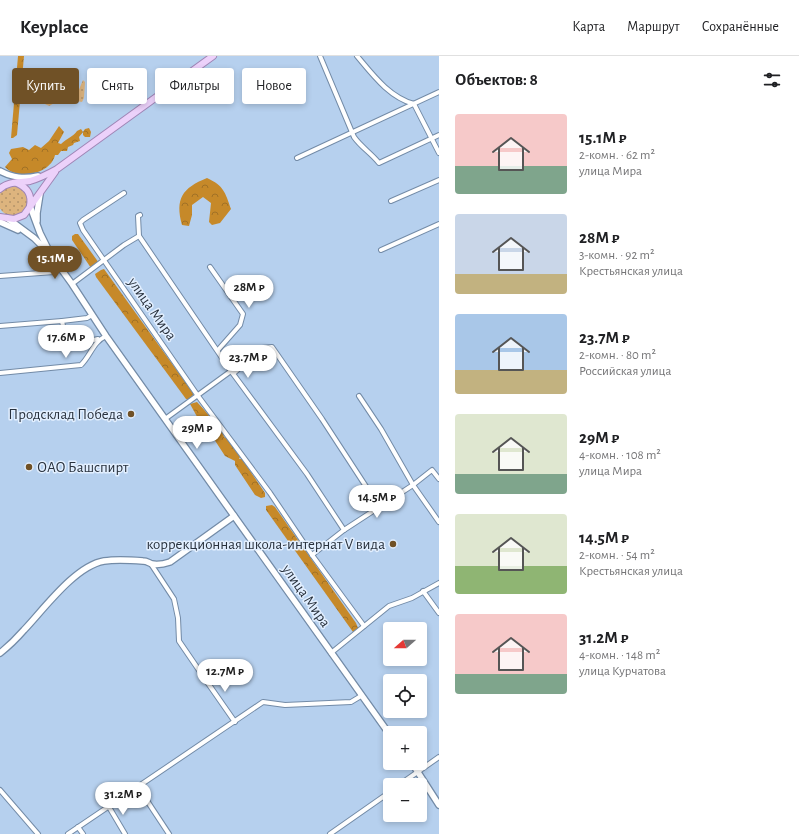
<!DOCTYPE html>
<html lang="ru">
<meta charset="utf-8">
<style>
body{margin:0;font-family:"Alegreya Sans",sans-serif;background:#f2f2f2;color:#202124;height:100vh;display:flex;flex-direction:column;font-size:15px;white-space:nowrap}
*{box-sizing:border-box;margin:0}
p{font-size:13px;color:#757577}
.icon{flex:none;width:22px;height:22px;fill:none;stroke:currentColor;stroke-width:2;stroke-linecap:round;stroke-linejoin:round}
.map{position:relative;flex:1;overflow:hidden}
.details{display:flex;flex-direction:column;background:#fff;width:360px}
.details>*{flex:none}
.top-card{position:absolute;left:12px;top:12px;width:367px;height:36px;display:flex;gap:8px}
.needle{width:26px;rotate:249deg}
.tools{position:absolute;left:383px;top:566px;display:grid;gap:8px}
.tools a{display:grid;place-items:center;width:44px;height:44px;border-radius:4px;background:#fff;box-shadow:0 2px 6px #0003;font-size:20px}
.price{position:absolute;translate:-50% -34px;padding:0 9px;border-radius:14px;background:#fff;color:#222;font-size:13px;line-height:26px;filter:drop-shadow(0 1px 2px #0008)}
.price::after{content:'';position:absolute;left:50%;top:24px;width:12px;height:9px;margin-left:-6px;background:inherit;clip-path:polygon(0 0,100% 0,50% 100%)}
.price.active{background:#705126;color:#fff}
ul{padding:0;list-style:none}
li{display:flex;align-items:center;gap:12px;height:100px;padding:0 16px}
li span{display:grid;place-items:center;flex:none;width:112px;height:80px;border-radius:4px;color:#555}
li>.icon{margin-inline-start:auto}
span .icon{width:48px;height:48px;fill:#fffc;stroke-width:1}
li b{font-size:17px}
h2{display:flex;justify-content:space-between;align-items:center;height:48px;padding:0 16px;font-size:17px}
.chip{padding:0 14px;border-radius:4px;background:#fff;box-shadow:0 2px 6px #0003;font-size:14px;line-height:36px}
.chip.active{background:#705126;color:#fff}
header{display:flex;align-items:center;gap:24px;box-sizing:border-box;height:56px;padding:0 20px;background:#fff;border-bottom:1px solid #e0e0e0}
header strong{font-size:19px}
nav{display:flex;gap:22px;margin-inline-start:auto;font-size:14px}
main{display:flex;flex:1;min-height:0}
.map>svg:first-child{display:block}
.grass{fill:url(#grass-dots)}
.forest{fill:url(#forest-crowns)}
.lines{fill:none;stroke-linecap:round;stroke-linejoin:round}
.street-casing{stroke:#738ba7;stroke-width:6}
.secondary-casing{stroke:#738ba7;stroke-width:8}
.primary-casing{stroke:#9f86b6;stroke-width:8}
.street{stroke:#fff;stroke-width:4}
.secondary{stroke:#fff;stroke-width:5.5}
.primary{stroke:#ecd1fa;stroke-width:6}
.poi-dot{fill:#705126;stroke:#e2efff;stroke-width:1.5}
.labels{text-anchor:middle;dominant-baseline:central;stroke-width:3;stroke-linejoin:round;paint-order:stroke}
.street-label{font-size:15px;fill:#29323e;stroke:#e2efff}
.poi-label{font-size:15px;fill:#29323e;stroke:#e2efff;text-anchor:end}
</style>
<header>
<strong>Keyplace</strong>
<nav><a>Карта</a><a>Маршрут</a><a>Сохранённые</a></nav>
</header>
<main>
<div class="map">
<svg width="439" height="778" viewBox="0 0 439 778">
<defs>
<pattern id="grass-dots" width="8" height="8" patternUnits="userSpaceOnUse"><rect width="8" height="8" fill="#ddb47e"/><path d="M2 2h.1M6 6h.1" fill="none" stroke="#b39369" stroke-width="1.8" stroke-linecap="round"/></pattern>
<pattern id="forest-crowns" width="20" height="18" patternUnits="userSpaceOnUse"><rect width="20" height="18" fill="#c68929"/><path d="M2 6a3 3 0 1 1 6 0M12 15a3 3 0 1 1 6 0" fill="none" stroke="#a17125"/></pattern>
</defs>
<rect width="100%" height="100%" fill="#b6d0ee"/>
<g class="grass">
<path d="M61,22l-2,13 1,9 -11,6 -6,-3 -2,-8 1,-7 7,-2 4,-6z"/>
<path d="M83,24l2,2 -1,16 -2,4 -5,-1 1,-9z"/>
<circle cx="13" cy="145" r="15"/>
</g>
<g class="forest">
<path d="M18,0h6l-7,79 -4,3h-2z"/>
<path d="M59,70l5,6 -6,11 3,1c5,-5 13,-8 16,-13l4,-2 2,3 2,-3 4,-1 2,4 -1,5h-5l-2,-2v-3l-4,5 1,4 -6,2 -1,2 -5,2 -1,4h-6l-3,4h-3c-4,19 -38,26 -50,12l7,-8 -3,-6 2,-4 12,-2 6,3 6,-5 6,3 8,-7z"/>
<path d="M207,122c17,8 18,14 24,31l-11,14 -8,2 -3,-3 2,-19 -8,-6 -11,8v10l-3,11 -7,-1c-7,-26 0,-37 25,-47z"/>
<path d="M75,178h3l21,29 -8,5 -19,-28v-4z"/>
<path d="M104,213l87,121 2,4 -1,4 -3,2 -3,-1 -90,-122 -1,-3 6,-4z"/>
<path d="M197,346c7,8 18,18 19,29l7,1 1,5 3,2 13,18 -1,2h3l23,34v4l-4,1 -6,-3 -20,-30v-4l-10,-5 -11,-17 2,-5 -5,1 -11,-13 -10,-18z"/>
<path d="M272,449l3,2 81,116 2,5 -2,3 -3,1 -87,-122v-4z"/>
</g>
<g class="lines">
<g class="street-casing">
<g id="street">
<path d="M320,0l34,81c7,10 17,16 25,26l60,-28"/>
<path d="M357,0c16,19 32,41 57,48l25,49"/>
<path d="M297,102l142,-66"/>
<path d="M124,137l-41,27 -3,3 3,7 115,166 72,97 42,62 52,71"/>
<path d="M391,145l48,-21"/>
<path d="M140,159l-2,1 1,20 92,135 76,103 37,56"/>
<path d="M381,194l58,-26"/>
<path d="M210,211l33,47 -3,11 -22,25"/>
<path d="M0,220l54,-4 6,-5"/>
<path d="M72,228l52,-39 15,-9"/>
<path d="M92,259l-5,3 -25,3 5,25 31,-7"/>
<path d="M0,270l62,-5"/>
<path d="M0,317l81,-8c10,-10 12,-23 25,-29"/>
<path d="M234,317l28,-25 10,-1 50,72 58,89"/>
<path d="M359,340l22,33 32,56 26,37"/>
<path d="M165,363l66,-48"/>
<path d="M312,499l32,-25 69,-45 19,-15 7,9"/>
<path d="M151,508l23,35 4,19 1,23 26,38"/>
<path d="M423,535l16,22"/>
<path d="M331,597l58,-47 23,-8 27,-15"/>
<path d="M224,610l-19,13 30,43"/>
<path d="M399,729l40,-28"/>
<path d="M138,731l31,47"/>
<path d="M0,734l38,44"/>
<path d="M109,751l16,27"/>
<path d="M78,771l5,7"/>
<path d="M68,778l195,-132 22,3 66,-3 10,-6"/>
<path d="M330,778l60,-42"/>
</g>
</g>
<g class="secondary-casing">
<g id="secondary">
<path d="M0,115c13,7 24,8 38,5"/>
<path d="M30,150l10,27 11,22 21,29 34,52 284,399"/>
<path d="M7,162l27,20 11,11"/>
<path d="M37,165v-8l3,-19"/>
<path d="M0,166l18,8"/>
<path d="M0,597c9,-7 17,-15 24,-23 20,-21 51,-64 80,-69 12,-2 27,-1 39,0 4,0 6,2 9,3 6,1 12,0 18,-2l64,-46"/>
<path d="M412,707l27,42"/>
</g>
</g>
<g class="primary-casing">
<g id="primary">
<path d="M17,127c11,5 15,12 13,23"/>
<path d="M0,133c8,-8 20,-6 30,-8 10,-3 18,-7 27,-12l156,-113"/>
<path d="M0,161l14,2 10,-4 31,-43"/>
</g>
</g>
<use href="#street" class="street"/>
<use href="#secondary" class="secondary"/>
<use href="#primary" class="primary"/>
</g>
<g class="poi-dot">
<circle cx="131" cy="358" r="4"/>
<circle cx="29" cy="411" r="4"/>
<circle cx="393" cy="488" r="4"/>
</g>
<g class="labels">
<g class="street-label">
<text transform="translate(152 253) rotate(55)">улица Мира</text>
<text transform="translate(306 540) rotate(55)">улица Мира</text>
</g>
<g class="poi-label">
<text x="123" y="358">Продсклад Победа</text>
<text x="37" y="411" text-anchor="start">ОАО Башспирт</text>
<text x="385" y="488">коррекционная школа-интернат V вида</text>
</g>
</g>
</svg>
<div class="tools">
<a><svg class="needle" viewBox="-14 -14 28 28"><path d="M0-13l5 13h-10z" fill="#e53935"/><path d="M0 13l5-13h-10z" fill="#757577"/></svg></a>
<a><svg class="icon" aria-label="locate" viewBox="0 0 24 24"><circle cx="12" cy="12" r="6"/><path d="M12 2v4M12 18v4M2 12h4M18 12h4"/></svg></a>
<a>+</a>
<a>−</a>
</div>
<b class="price active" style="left:55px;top:224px">15.1M ₽</b>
<b class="price" style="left:249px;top:253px">28M ₽</b>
<b class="price" style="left:66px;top:303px">17.6M ₽</b>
<b class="price" style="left:248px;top:323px">23.7M ₽</b>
<b class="price" style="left:197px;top:394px">29M ₽</b>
<b class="price" style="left:377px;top:463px">14.5M ₽</b>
<b class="price" style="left:225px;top:637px">12.7M ₽</b>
<b class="price" style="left:123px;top:760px">31.2M ₽</b>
<div class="top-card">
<a class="chip active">Купить</a>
<a class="chip">Снять</a>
<a class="chip">Фильтры</a>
<a class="chip">Новое</a>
</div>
</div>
<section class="details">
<h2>Объектов: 8<svg class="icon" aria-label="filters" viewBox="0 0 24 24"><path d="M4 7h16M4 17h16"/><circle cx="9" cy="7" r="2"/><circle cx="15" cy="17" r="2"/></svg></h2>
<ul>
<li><span style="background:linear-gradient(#f6c9c9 65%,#7fa58c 0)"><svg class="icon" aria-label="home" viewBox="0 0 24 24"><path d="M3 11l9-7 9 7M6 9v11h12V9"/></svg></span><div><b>15.1M ₽</b><p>2-комн. · 62 m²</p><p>улица Мира</p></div></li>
<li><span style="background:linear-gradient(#c9d6e8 75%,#c2b280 0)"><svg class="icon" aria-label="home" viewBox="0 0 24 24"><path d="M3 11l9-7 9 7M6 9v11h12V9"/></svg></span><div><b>28M ₽</b><p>3-комн. · 92 m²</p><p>Крестьянская улица</p></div></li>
<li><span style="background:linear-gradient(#a9c7e8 70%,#c2b280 0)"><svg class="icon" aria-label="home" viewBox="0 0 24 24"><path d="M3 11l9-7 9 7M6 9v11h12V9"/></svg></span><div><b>23.7M ₽</b><p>2-комн. · 80 m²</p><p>Российская улица</p></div></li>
<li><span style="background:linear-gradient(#dfe7d0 75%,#7fa58c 0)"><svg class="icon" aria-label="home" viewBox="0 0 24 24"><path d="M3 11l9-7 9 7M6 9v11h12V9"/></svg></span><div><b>29M ₽</b><p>4-комн. · 108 m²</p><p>улица Мира</p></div></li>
<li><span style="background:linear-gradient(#dfe7d0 65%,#8fb573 0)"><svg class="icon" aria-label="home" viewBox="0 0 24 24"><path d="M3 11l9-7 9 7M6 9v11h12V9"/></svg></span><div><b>14.5M ₽</b><p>2-комн. · 54 m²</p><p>Крестьянская улица</p></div></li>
<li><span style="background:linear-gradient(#f6c9c9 75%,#7fa58c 0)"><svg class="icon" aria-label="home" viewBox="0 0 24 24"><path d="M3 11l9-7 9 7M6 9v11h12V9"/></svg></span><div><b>31.2M ₽</b><p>4-комн. · 148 m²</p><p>улица Курчатова</p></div></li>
</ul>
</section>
</main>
